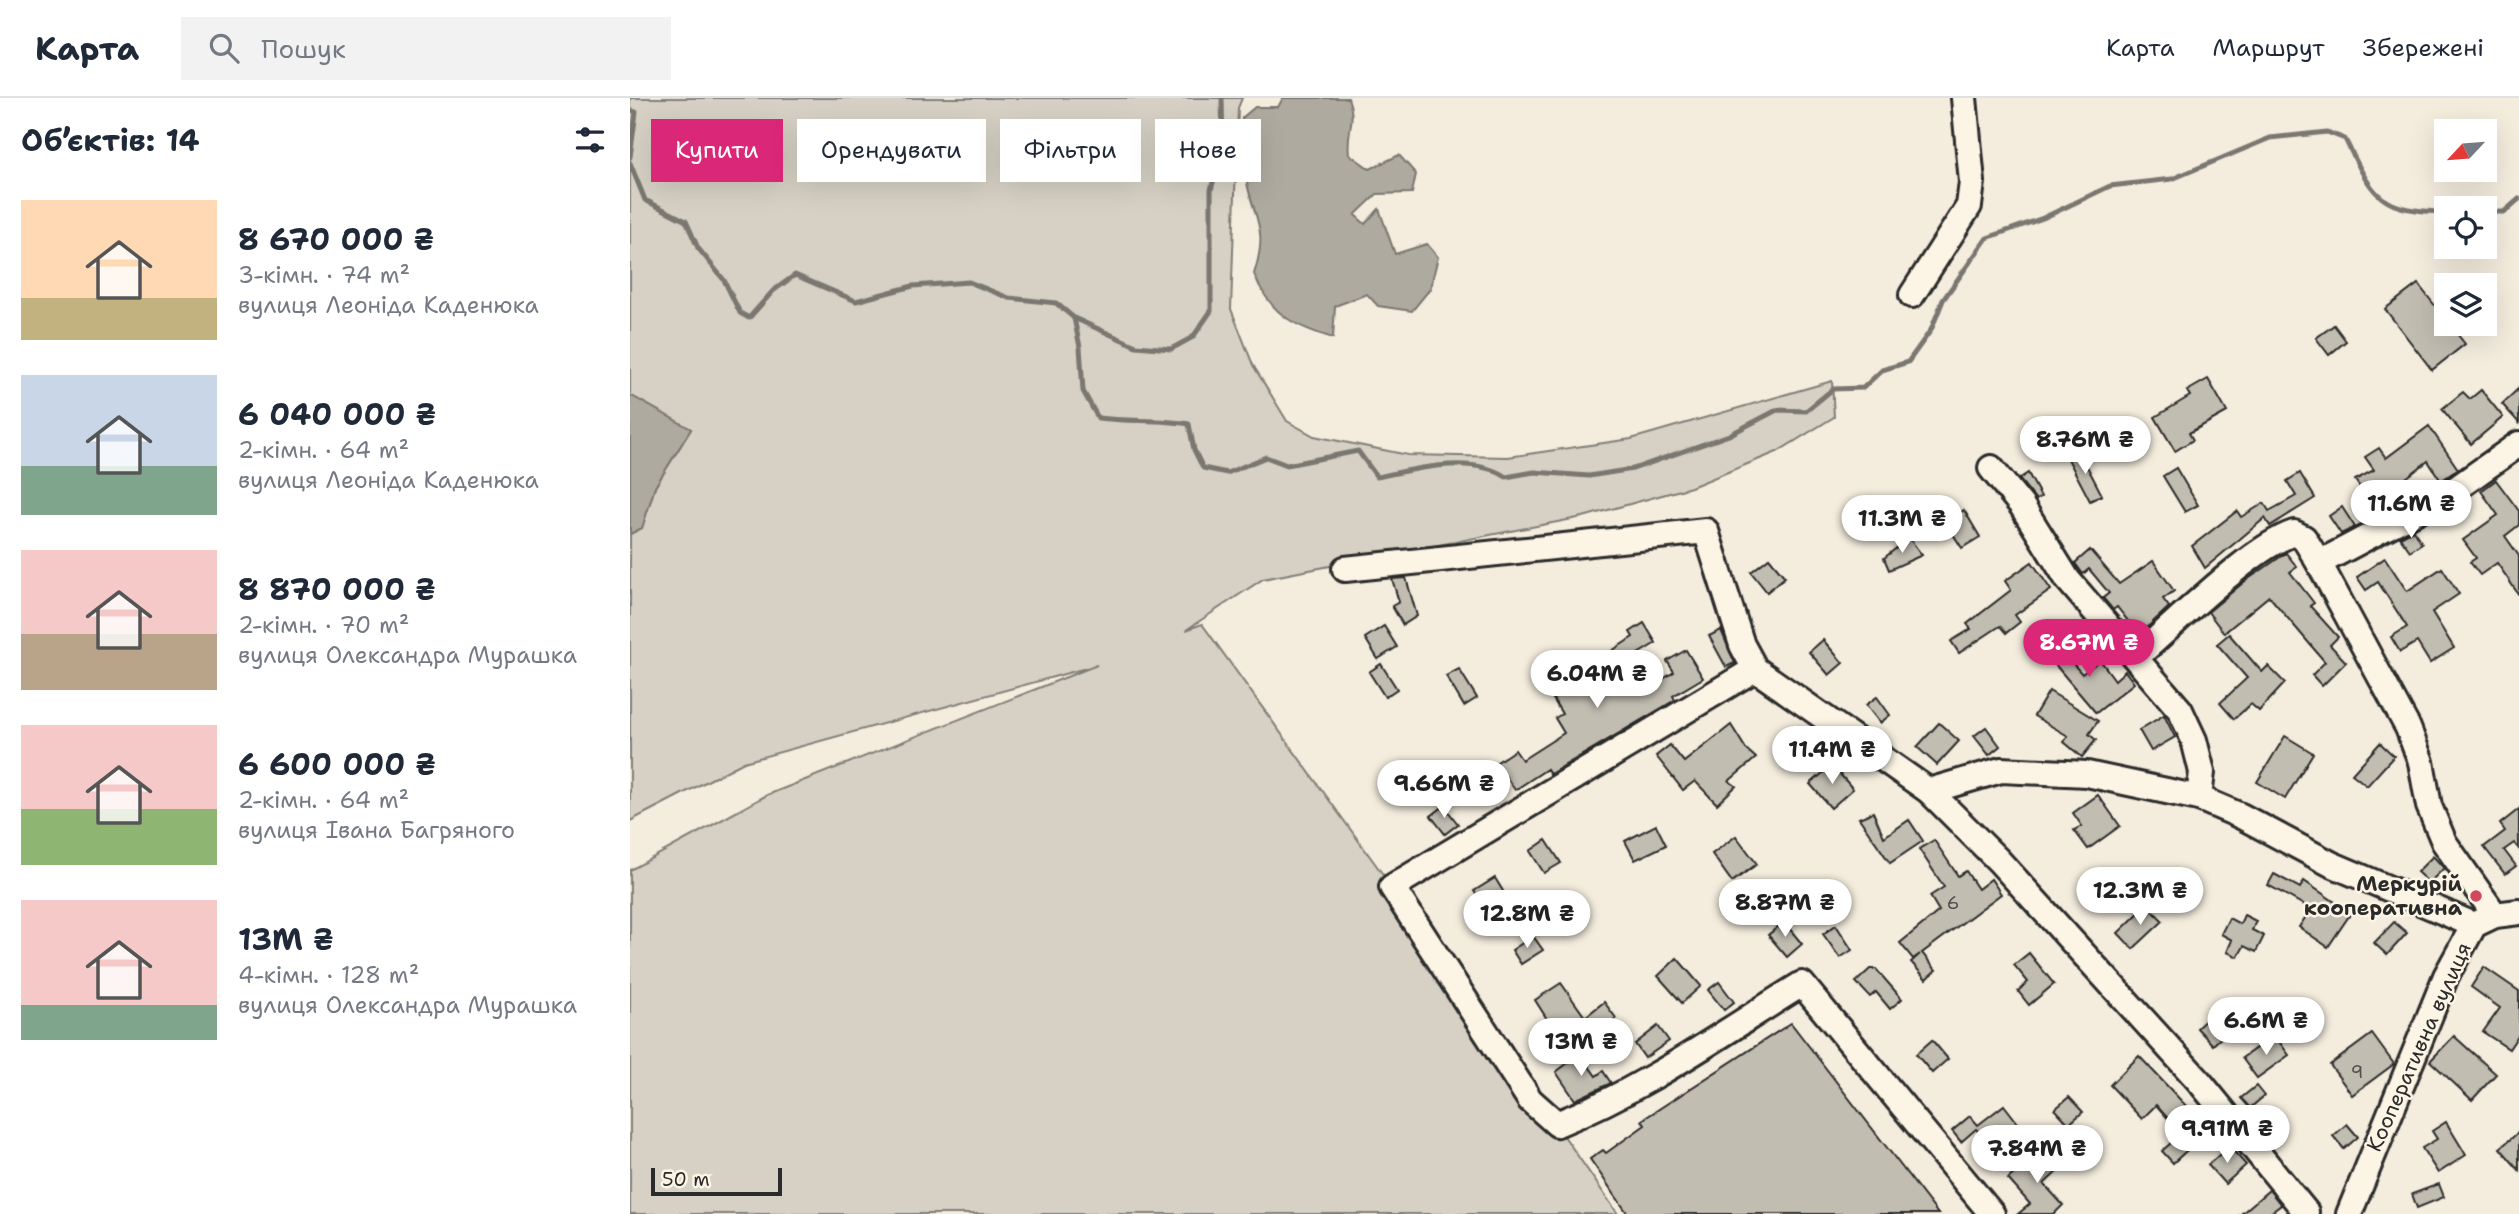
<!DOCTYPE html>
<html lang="uk">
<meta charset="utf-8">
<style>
body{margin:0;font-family:"Shantell Sans",sans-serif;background:#f2f2f3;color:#1f2937;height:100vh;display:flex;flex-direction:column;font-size:26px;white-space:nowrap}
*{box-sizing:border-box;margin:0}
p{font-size:23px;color:#747a83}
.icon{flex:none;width:38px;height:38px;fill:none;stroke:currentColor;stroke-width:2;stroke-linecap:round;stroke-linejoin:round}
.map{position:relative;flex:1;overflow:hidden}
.details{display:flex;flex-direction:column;background:#fff;width:630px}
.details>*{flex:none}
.hud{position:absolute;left:21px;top:21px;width:665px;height:63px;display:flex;gap:14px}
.needle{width:46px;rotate:244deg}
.controls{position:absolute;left:1804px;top:21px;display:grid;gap:14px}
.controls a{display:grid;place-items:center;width:63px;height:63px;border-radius:0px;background:#fff;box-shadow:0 7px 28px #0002;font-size:35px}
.scale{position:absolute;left:21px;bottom:18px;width:131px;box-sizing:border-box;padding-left:7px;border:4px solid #2b2b2b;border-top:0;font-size:19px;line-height:24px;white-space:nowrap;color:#2b2b2b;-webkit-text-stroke:5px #fcf5e5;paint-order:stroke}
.price{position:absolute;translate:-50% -60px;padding:0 16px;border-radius:24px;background:#fff;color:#222;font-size:23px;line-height:46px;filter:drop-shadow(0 2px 4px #0008)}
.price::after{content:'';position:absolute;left:50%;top:42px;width:21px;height:16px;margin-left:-10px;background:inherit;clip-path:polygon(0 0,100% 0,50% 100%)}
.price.selected{background:#db2777;color:#fff}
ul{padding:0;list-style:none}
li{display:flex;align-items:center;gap:21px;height:175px;padding:0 21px}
li span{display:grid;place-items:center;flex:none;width:196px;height:140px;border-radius:0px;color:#555}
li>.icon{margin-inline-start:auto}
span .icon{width:84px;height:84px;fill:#fffc;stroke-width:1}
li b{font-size:30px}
h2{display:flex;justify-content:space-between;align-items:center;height:84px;padding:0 21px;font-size:30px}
.chip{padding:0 24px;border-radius:0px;background:#fff;box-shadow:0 7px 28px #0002;font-size:24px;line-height:63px}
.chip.selected{background:#db2777;color:#fff}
header{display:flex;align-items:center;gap:42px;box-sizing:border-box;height:98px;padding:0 35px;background:#fff;border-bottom:2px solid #e0e1e3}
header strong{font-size:33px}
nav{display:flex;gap:38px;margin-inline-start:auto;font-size:24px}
.search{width:490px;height:63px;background:#f2f2f3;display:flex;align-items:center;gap:18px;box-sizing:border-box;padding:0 24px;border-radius:0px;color:#747a83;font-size:26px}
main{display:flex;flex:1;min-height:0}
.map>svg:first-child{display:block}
.green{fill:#d6d1c4;stroke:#807e78;stroke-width:2}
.water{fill:#afaaa0;stroke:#7a7771;stroke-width:2}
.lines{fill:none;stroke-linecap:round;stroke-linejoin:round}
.stream{stroke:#7a7771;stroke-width:5}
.building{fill:#c2bdb1;stroke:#2b2b2b;stroke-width:2}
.minor-casing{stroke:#2b2b2b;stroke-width:30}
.minor{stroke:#fcf5e5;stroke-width:24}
.poi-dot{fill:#d1495b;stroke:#fcf5e5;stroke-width:2.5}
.labels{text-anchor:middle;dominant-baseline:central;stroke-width:5;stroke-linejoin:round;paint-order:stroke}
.number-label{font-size:18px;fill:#51504c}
.poi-label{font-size:21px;font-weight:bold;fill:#2b2b2b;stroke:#fcf5e5;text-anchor:end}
.street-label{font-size:21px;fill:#2b2b2b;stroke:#fcf5e5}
</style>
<header>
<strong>Карта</strong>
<div class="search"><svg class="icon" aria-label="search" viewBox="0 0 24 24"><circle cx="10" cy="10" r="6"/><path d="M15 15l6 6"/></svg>Пошук</div>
<nav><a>Карта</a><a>Маршрут</a><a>Збережені</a></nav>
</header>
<main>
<section class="details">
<h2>Об’єктів: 14<svg class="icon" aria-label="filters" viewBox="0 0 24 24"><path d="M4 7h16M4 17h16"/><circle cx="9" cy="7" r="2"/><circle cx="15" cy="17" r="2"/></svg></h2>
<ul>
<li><span style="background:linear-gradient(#ffd9b3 70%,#c2b280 0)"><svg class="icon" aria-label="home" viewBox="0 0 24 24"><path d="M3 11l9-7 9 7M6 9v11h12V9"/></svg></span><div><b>8 670 000 ₴</b><p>3-кімн. · 74 m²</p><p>вулиця Леоніда Каденюка</p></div></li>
<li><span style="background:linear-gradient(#c9d6e8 65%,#7fa58c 0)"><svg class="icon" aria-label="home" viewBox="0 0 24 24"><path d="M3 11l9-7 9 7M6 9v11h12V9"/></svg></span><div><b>6 040 000 ₴</b><p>2-кімн. · 64 m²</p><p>вулиця Леоніда Каденюка</p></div></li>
<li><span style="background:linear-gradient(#f6c9c9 60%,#b9a48a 0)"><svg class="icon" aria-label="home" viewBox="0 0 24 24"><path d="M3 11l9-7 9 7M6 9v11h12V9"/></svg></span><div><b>8 870 000 ₴</b><p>2-кімн. · 70 m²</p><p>вулиця Олександра Мурашка</p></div></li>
<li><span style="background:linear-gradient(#f6c9c9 60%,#8fb573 0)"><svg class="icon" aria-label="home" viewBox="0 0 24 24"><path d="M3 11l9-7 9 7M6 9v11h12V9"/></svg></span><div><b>6 600 000 ₴</b><p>2-кімн. · 64 m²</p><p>вулиця Івана Багряного</p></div></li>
<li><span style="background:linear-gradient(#f6c9c9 75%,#7fa58c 0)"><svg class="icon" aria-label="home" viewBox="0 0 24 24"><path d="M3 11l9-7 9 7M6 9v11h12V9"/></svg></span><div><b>13M ₴</b><p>4-кімн. · 128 m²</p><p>вулиця Олександра Мурашка</p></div></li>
</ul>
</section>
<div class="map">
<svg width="1889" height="1116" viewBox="0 0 1889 1116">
<rect width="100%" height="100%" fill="#f4edde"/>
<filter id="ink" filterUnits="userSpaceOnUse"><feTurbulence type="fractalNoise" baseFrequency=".0143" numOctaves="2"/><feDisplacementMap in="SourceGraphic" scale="14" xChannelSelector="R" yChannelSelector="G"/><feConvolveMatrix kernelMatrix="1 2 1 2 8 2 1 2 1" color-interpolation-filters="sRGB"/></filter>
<g filter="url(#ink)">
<path class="green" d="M0,0h612l-4,10 -7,201 22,56 34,56 27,15 94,19 100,2 123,-18 201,-58 2,36 -57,35 -86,35 -108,30 -320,62 -77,51 16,-6 190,263 226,327h-988v-344l137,-75 330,-130 -353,97 -114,59v-287l12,-6 13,-41 36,-58 -61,-34z"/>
<g class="water">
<path d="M653,0h65c9,24 -2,31 1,56l21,15 29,-14 17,19 -4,19 -35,1 -22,21 10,9 14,-15 16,45 32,-10 11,13 -8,32 -18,22 -34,-5 -11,-12 -32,12 -2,32c-40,-12 -63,-24 -79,-64 15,-47 0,-53 -8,-96 -4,-19 -3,-40 -4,-60l13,-11h23z"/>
<path d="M0,297l61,34 -36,58 -13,41 -12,6z"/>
</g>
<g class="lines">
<g class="stream">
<path d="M0,12l6,2 -6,45"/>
<path d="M0,65l15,37 41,21 12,27 26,32 16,33 9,5 24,-27 22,-16 61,26 57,-15 56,-4 40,16 47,5 18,15 6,29 3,44 15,27c31,4 61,1 91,6l5,26 9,18 24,5 39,-16 21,8 71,-14 19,26c38,-8 96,-23 129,0l28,-5 55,4 44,-7 96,-34 48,-25 29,1 27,-22 30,-1 19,-18 26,-8 23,-32 12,-30 44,-62 56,-20 67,-32 62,-7 98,-41 57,-6 18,7c29,58 33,72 101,73"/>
<path d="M1855,114h19l15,-13"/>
<path d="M444,220l62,28 35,3 22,-12 18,-26v-121l12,-46 -1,-46"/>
</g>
</g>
<g class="building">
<path d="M1788,186l47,60 -33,26 -47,-61z"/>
<path d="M1704,227l12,16 -17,14 -13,-17z"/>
<path d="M1578,281l19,33 -38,21 4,7 -18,11 -20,-34 35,-21 -3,-5z"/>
<path d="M1889,290v35l-17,-19z"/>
<path d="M1851,292l22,27 -32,27 -29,-35 21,-17 7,7z"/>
<path d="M1799,328l29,43 -17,12 -13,-20 -22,17 3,6 -14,9 -5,-6 -22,12 -13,-19 19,-10 -9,-13 14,-9 7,10z"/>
<path d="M1449,353l23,44 -12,6 -23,-44z"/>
<path d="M1546,370l22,37 -13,7 -22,-36z"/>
<path d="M1398,375l13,24 -5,3 -17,-21z"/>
<path d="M1670,375l15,25 -45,28 -5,-8 -60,50 -13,-22 45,-35 4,6 23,-14 5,8 27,-15 -9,-15z"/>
<path d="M1866,382l23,31v14l-14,11 14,20v39l-22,-32 -17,12 -10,-13 6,-4 -13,-18 35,-25 -17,-24z"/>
<path d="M1712,409l13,20 -14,7 -12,-18z"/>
<path d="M1334,412l16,27 -18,11 -17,-26z"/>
<path d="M1783,432l9,13 -12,8 -10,-14z"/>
<path d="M1279,440l13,17 -33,15 -5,-12z"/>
<path d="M1460,452l29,34 34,-23 21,30 -11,8 6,8 -30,28 -22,-28 -4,3 -10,-12 6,-5 -20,-24 -6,5 -8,-11z"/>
<path d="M1656,455l11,14 -7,5 24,31 -4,3 28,31 -8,8 16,17 -24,24 -10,-11 13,-13 -56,-66 -45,37 -16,-21 36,-30z"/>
<path d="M1139,460l16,19 -18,15 -16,-20z"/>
<path d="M1755,460l22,33 35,-23 17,26 -27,18 22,36 -24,15 -13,-21 -17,10 -9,-15 16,-10 -29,-45 -12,8 -9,-13z"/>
<path d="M1402,464l19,28 -36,25 5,7 -14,11 -6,-7 -41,27 -8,-12 20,-12 -4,-5 44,-34 -6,-9z"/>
<path d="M776,480l11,38 -14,9 -11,-19 7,-4 -7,-23z"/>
<path d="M1014,525l12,20 -33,20 16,25 7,-4 3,4 25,-16 -7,-11 19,-11 17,28 -30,18 2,4 -125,74 -3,-5 -32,21 -11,-16 -27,17 -7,-11 45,-30 7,10 42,-27 -9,-15 7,-4 -10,-17 30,-18 -4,-6 55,-36 -3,-5z"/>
<path d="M754,528l13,21 -19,12 -13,-21z"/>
<path d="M1091,532l14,33 -9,4 -17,-31z"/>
<path d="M1599,536l33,38 6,-6 17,17 -26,28 -8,-7 -17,15 -14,-16 27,-25 -30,-34z"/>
<path d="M1421,541l31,35 18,-14 15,20 10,-9 9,12 -38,30 -55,-65z"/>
<path d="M1193,542l20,23 -14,12 -20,-23z"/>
<path d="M751,566l16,25 -12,8 -16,-25z"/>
<path d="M829,571l18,29 -13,8 -18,-30z"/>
<path d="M1419,593l49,30 -9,13 7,6 -14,17 -18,-15 4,-6 -34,-20z"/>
<path d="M1247,599l13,18 -10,8 -14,-18z"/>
<path d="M1534,617l11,22 -24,14 -12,-21z"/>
<path d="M1309,625l20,18 -22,24 -20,-18z"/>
<path d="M1101,627l15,24 10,9 -27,23 7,5 -19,18 -22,-23 -12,9 -27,-34 14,-11 14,17z"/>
<path d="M1356,629l14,19 -11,9 -15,-19z"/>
<path d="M1655,638l28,17 -28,46 -28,-17z"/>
<path d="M1750,645l14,13 -27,30 -15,-12z"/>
<path d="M1202,667l21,24 -22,19 -21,-24z"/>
<path d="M1468,697l22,31 -32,23 -14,-19 8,-4 -9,-13z"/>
<path d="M814,708l14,18 -13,10 -14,-18z"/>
<path d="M1889,711v40l-5,-6 -10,7 12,16 -11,8 -21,-27 21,-16 -5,-7z"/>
<path d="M1243,714l11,25 25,-17 14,21 -33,22 -31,-45z"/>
<path d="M1026,727l10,20 -31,15 -10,-19z"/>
<path d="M1106,738l21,28 -25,18 -20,-28z"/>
<path d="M916,742l15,23 -17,10 -14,-22z"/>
<path d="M1304,742l24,36 8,-5 12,18 13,-10 10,15 -79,59 14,17 -10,9 -15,-17 9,-8 -7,5 -13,-16 39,-32 -9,-15 14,-9 -25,-38z"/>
<path d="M1803,758l11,12 -15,15 -12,-11z"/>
<path d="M1644,776l26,14 4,-7 47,32 -23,34 -29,-20 12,-18 -43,-24z"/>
<path d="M865,780l14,23 -20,13 -15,-23z"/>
<path d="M1517,807l16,16 -30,28 -15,-16z"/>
<path d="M1614,817l12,6 -4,9 12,6 -8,16 -12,-6 -6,11 -11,-5 5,-12 -11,-6 8,-16 11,6z"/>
<path d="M1154,824l18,22 -15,13 -19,-22z"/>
<path d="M1764,824l13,11 -20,22 -13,-12z"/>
<path d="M1206,827l16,25 -12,8 -17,-24z"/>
<path d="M903,838l10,14 -22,14 -9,-14z"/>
<path d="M1399,855l25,31 -25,21 -11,-14 10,-9 -14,-17z"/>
<path d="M1047,860l24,28 -19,17 -24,-27z"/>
<path d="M1854,869l35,24v43l-10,15 -26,-17 17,-24 -29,-21z"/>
<path d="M1240,871h6l26,30 -12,10 -14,-17 -6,5 -14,-15z"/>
<path d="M1089,884l15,20 -10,8 -16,-20z"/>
<path d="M931,885l24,34 19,-15 12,16 -36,32 -17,-22 -22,17 -10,-14 16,-12 -12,-19z"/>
<path d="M1594,905l15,18 -26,24 -16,-17z"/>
<path d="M1161,925l147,191h-310l-38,-55 13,-9 3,3 39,-28 -3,-5z"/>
<path d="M1028,928l11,15 -24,17 -10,-14z"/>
<path d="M1742,936l22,30 -42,31 -22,-30z"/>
<path d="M1644,937l15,20 -32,23 -15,-20z"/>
<path d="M1824,938l42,38 -24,26 -42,-39z"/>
<path d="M1302,942l16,19 -16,14 -16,-19z"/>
<path d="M950,956l16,22 7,-5 8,12 -36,17 -19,-28z"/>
<path d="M1509,958l49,52 -16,15 -16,-18 -14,14 -32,-34z"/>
<path d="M1626,988l8,10 -14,12 -9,-10z"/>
<path d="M1439,999l14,15 -14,12 -14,-15z"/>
<path d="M1374,1007l17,22 -27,20 -18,-18 -15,13 -9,-11 18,-15 8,9z"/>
<path d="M1816,1024l20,33 -28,18 -16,-25 15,-9 -5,-8z"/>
<path d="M1717,1026l11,13 -14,12 -11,-13z"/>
<path d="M1554,1033l11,12 -22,20 -11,-12z"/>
<path d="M1889,1034v38l-19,-22z"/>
<path d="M1599,1048l17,19 -21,19 -17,-19z"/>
<path d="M1411,1052l18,20 -15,14 19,21 -9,9h-36l12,-10 -22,-25z"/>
<path d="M1809,1086l5,13 -27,11 -5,-14z"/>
<path d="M1639,1092l12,15 -12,9h-28z"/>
</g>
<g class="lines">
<g class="minor-casing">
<g id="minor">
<path d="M1282,197l57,-89 3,-24 -8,-84"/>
<path d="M1361,370l31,38 46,74 112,130 14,30 8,32 -3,26"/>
<path d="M715,471l361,-38 36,114 13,24 174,122 70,70 200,220 107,131"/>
<path d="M1506,559c38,-32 115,-110 158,-124l10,5 15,25"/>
<path d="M1125,571l-363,218 138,213 27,24c88,-35 164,-90 245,-140l190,230"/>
<path d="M1299,693l72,-21 86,4 112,24 42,18 90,48 143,61"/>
<path d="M1865,817l-51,-73 -15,-36 -8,-44 -13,-34 -89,-165 128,-68 72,-51"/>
<path d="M1719,1116l97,-238 28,-51 21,-10 24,-3"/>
</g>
</g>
<use href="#minor" class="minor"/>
</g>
</g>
<circle class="poi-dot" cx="1846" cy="798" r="7"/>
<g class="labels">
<g class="number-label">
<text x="1323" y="805">6</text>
<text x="1727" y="974">9</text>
</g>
<g class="poi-label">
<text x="1832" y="786">Меркурій<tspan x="1832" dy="24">кооперативна</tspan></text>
</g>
<g class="street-label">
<text transform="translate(1789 949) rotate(-66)">Кооперативна вулиця</text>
</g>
</g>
</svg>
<div class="controls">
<a><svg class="needle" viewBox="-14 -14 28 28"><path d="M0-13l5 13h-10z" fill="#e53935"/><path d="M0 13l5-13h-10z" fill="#747a83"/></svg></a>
<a><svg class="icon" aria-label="locate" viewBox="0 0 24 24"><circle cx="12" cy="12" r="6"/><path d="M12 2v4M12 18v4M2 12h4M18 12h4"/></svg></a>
<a><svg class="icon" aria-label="layers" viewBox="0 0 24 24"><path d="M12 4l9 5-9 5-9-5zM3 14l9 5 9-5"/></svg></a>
</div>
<div class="scale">50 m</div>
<b class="price" style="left:1455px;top:378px">8.76M ₴</b>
<b class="price" style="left:1781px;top:442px">11.6M ₴</b>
<b class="price" style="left:1272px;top:457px">11.3M ₴</b>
<b class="price selected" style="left:1459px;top:581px">8.67M ₴</b>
<b class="price" style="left:967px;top:612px">6.04M ₴</b>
<b class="price" style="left:1202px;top:688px">11.4M ₴</b>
<b class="price" style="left:814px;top:722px">9.66M ₴</b>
<b class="price" style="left:1510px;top:829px">12.3M ₴</b>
<b class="price" style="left:1155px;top:841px">8.87M ₴</b>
<b class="price" style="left:897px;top:852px">12.8M ₴</b>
<b class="price" style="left:1636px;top:959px">6.6M ₴</b>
<b class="price" style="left:951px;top:980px">13M ₴</b>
<b class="price" style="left:1597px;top:1067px">9.91M ₴</b>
<b class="price" style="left:1407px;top:1087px">7.84M ₴</b>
<div class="hud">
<a class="chip selected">Купити</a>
<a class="chip">Орендувати</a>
<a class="chip">Фільтри</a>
<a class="chip">Нове</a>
</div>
</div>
</main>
